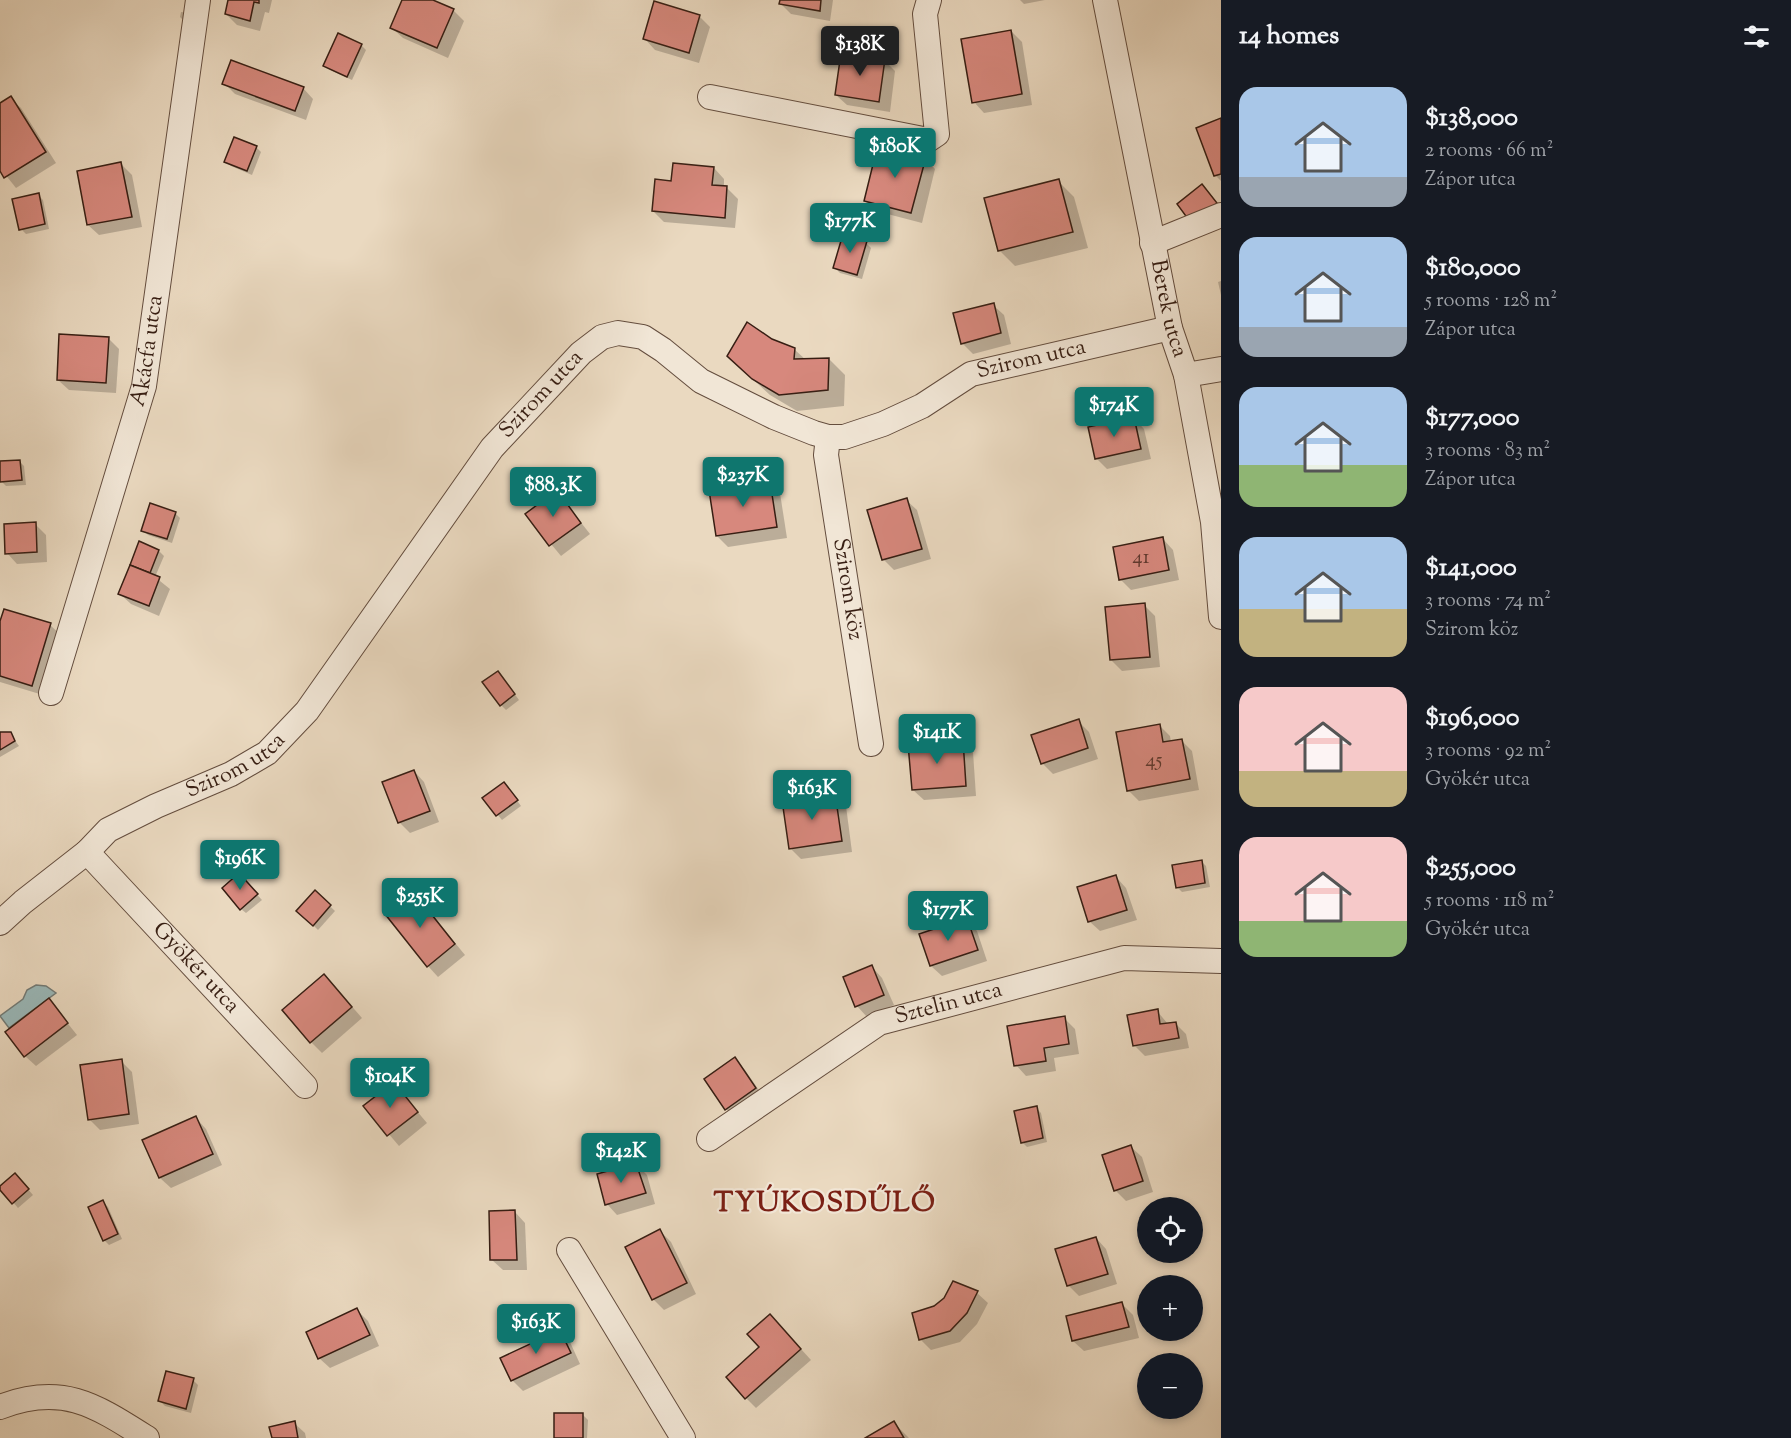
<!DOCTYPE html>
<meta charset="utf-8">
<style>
body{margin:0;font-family:"Sorts Mill Goudy",serif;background:#20242c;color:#f1f3f6;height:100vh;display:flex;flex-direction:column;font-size:22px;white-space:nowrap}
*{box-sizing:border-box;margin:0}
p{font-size:20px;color:#9ea1a6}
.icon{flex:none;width:33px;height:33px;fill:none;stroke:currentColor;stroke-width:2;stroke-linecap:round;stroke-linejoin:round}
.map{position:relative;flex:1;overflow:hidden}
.details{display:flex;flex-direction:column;background:#171b24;width:570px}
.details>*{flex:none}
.fabs{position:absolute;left:1137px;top:1197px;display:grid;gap:12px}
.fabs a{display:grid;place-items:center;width:66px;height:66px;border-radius:50%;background:#171b24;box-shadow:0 3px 9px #0003;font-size:30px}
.price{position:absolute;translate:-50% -51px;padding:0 14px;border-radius:6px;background:#0f766e;color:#fff;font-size:20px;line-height:39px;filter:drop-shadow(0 2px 3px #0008)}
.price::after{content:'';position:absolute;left:50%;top:36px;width:18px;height:14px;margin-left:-9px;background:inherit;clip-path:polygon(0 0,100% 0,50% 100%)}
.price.on{background:#222;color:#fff}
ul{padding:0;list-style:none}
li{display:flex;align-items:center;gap:18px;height:150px;padding:0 18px}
li span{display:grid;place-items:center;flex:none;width:168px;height:120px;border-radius:18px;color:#555}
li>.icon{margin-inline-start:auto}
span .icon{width:72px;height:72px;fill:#fffc;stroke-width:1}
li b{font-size:26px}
h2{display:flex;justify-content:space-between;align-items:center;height:72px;padding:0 18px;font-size:26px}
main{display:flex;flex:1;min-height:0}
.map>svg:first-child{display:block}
.water{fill:#9ab9ba;stroke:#727b77;stroke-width:1.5}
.shadow{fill:#0003}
.building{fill:#d7887d;stroke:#371e13;stroke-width:1.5}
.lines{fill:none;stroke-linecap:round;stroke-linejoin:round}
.minor-casing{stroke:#644d3e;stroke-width:26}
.minor{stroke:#f1e6d6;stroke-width:24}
.labels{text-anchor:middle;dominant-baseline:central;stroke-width:4.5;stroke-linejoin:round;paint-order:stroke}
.number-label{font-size:20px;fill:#5f382e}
.street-label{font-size:22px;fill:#371e13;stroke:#f1e6d6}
.district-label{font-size:28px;font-weight:bold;letter-spacing:1.5px;fill:#7a1f14;stroke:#f1e6d6}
</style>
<main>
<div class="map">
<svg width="1221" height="1438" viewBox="0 0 1221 1438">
<rect width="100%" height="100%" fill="#ead9c0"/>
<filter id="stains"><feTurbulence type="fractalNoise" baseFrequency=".00333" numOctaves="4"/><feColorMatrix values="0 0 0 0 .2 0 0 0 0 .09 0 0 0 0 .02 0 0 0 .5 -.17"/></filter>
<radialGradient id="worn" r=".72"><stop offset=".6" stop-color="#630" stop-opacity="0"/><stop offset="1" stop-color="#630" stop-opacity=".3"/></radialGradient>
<path class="water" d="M36,985l10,1 10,7 -47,35 -9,-12 23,-17 4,-9z"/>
<g class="shadow">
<path d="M230,0h42l-3,13 -4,-1 -5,19 -23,-6 -11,-11z"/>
<path d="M404,0h25l24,10 11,11 -16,37 -45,-20 -11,-10z"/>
<path d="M781,0h52l-3,21 -39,-7 -10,-10z"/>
<path d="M1020,0h25l-21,4z"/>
<path d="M181,12l8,1 -4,9 -5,-5z"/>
<path d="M699,16l11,11 -11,36 -44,-13 -10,-11z"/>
<path d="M1011,31l11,11 10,63 -48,8 -10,-11z"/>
<path d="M361,45l5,5 -14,30 -22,-10 -5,-5z"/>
<path d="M885,61l10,10 -5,41 -43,-7 -11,-10z"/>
<path d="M224,83l79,5 10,11 -7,21 -71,-26z"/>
<path d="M10,98l11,10 35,55 -40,25 -16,-20v-64z"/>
<path d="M1221,120v61l-6,-6z"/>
<path d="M256,147l5,5 -9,23 -21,-9 -5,-5z"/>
<path d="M925,158l10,11 -13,54 -46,-12 -11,-10z"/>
<path d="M121,164l11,11 10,52 -43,8 -11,-10z"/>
<path d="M714,168l10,11v8l3,1 11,11 -3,29 -71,-6 -11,-11 20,-28z"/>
<path d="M1058,181l16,16 14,51 -73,18 -16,-16z"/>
<path d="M38,195l5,5 6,29 -23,5 -5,-5z"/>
<path d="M866,243l5,5 -9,31 -22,-6 -5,-5z"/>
<path d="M1221,281v14l-3,-13z"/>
<path d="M993,305l11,10 7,29 -38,10 -11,-11z"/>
<path d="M108,338l11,11 -3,44 -47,-3 -11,-10z"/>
<path d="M771,340l23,9 12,11 23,-1 16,16 -1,31 -47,5 -27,-16 -25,-23z"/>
<path d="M1134,418l10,11 7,30 -44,10 -10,-10 -7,-31z"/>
<path d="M19,461l5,5 2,19 -20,1 -5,-5 -1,-18z"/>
<path d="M769,483l11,10 7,45 -59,9 -11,-11z"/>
<path d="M557,492l33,42 -29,22 -34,-41z"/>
<path d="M906,500l11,10 14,49 -37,11 -11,-11z"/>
<path d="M175,513l5,5 -8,25 -24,-8 -5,-5z"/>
<path d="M35,524l11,11 1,27 -30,2 -10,-11z"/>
<path d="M1163,539l10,11 6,30 -48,10 -11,-11z"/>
<path d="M140,543l19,8 5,5 -9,21 15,12 -11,27 -28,-12 -11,-10z"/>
<path d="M1144,605l11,11 5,51 -38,4 -11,-11z"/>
<path d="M50,625l11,10 -18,60 -43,-13v-56z"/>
<path d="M502,677l17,23 -13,10 -5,-5z"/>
<path d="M1078,721l11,11 9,27 -45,15 -11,-11z"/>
<path d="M1160,726l10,10 1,6 10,-2 11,11 7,39 -60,11 -11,-11z"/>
<path d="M0,734h10l9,12 -19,11z"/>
<path d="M962,741l11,11 3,44 -52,4 -11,-10z"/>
<path d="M414,771l10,11 15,40 -29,11 -11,-11z"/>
<path d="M508,788l13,18 -19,14 -18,-22z"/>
<path d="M835,795l11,11 6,46 -51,7 -11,-11z"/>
<path d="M1201,861l5,5 4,21 -28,5 -5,-5z"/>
<path d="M239,875l23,25 -16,13 -5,-4z"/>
<path d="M1116,877l10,11 11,32 -37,11 -11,-10z"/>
<path d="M315,892l20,19 -17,19 -19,-19z"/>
<path d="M423,904l42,51 -27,22 -10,-11z"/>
<path d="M966,920l11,11 10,30 -45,15 -11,-10 -10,-31z"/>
<path d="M872,967l10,11 12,27 -27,12 -10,-11z"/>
<path d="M334,986l28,32 -40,35 -11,-11z"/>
<path d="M49,1000l28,35 -41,31 -11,-10z"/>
<path d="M1157,1011l11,13 7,-1 11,11 3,14 -44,8 -10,-10z"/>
<path d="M1064,1018l11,11 4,25 -25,4 2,13 -30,5 -10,-11z"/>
<path d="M734,1059l11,11 20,29 -29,20 -10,-10z"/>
<path d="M121,1061l11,11 7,52 -39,6 -11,-11z"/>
<path d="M394,1084l33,39 -28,23 -34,-40z"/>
<path d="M1036,1108l5,5 6,29 -20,5 -5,-5z"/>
<path d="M196,1118l10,11 16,36 -51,23 -11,-10z"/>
<path d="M1131,1147l11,10 11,35 -27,9 -11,-11z"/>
<path d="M636,1164l11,11 8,29 -38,11 -10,-11z"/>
<path d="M20,1180l13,15 -15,13 -18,-21z"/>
<path d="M103,1202l5,5 14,32 -13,6 -5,-5z"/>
<path d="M515,1212l10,11 2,47h-24l-11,-10z"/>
<path d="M660,1231l11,11 25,52 -32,16 -11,-11z"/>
<path d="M1096,1238l10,11 11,35 -38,12 -11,-11z"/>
<path d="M954,1282l23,11 11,10 -11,21 -17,18 -29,8 -11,-11 15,-32 10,-8z"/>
<path d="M1122,1304l11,11 6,23 -55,13 -11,-10z"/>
<path d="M357,1310l11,11 11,25 -49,22 -11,-10z"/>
<path d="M780,1326l31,34 -55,48 -10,-10 15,-51z"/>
<path d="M559,1332l11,10 10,22 -57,27 -10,-10 -11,-23z"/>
<path d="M193,1380l5,5 -7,28 -26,-7 -5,-5z"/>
<path d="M583,1415l5,5 -1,18h-32z"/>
<path d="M294,1423l11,10 1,5h-33z"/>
<path d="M894,1423l15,15h-41z"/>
</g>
<g class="building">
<path d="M228,0h31v3l-5,-1 -4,19 -25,-7z"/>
<path d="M402,0h31l21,9 -17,39 -47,-20z"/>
<path d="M780,0h41l-1,11 -41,-7z"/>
<path d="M654,1l46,14 -11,38 -46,-14z"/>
<path d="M1011,30l11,64 -50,9 -11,-64z"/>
<path d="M338,33l24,11 -15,33 -24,-11z"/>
<path d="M841,53l44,6 -6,43 -44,-7z"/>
<path d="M231,60l73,27 -9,24 -73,-27z"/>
<path d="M11,96l35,56 -42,26 -4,-7v-68z"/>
<path d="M1221,118v56l-7,2 -18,-48z"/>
<path d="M234,137l23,9 -10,25 -23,-9z"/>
<path d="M878,144l48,13 -15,56 -47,-12z"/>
<path d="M121,162l11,55 -45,8 -10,-54z"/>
<path d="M673,163l41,4 -2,18 15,1 -2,32 -73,-7 3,-32 16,2z"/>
<path d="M1059,179l14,53 -75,19 -14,-53z"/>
<path d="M1202,184l15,19 -26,20 -14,-19z"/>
<path d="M39,193l6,31 -26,6 -7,-31z"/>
<path d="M843,234l24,7 -10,34 -24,-7z"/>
<path d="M994,303l7,30 -40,11 -8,-31z"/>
<path d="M747,322l25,17 23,9 -1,11 35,-1 -1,32 -49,5 -27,-16 -25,-23z"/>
<path d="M59,334l50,3 -3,46 -49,-3z"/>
<path d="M1134,417l7,32 -46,10 -7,-32z"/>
<path d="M20,460l2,20 -22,2v-21z"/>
<path d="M770,481l7,46 -61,9 -7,-46z"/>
<path d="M557,490l24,33 -32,23 -24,-32z"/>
<path d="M907,498l15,51 -40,11 -15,-50z"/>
<path d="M150,503l26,9 -9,27 -26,-8z"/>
<path d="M36,522l1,30 -32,2 -1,-30z"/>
<path d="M1163,537l6,33 -50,10 -6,-33z"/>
<path d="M139,541l20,9 -9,23 -20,-8z"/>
<path d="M130,565l30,12 -11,29 -31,-12z"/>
<path d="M1145,603l5,54 -40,3 -5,-53z"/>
<path d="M4,609l47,14 -19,63 -32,-10v-55z"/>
<path d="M498,671l17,23 -15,12 -18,-24z"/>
<path d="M1079,719l9,29 -47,16 -10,-29z"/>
<path d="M1160,724l3,18 19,-3 8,40 -63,12 -11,-59z"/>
<path d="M0,732h11l4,9 -15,9z"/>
<path d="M963,740l3,46 -54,4 -4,-46z"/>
<path d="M414,770l16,41 -32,12 -16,-41z"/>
<path d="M504,782l14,18 -22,16 -14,-18z"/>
<path d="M835,793l7,48 -53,8 -7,-49z"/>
<path d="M1202,860l3,23 -29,5 -4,-23z"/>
<path d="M239,873l19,21 -18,16 -18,-22z"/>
<path d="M1116,875l11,35 -39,12 -11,-35z"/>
<path d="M315,890l16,15 -18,21 -17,-15z"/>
<path d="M413,891l42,53 -28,23 -42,-53z"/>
<path d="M967,918l11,32 -48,16 -11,-32z"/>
<path d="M872,965l12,30 -29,12 -12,-30z"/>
<path d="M324,974l28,33 -42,36 -28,-33z"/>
<path d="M49,998l19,25 -44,34 -19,-25z"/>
<path d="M1158,1009l2,15 16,-2 3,16 -46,8 -6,-31z"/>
<path d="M1065,1016l4,28 -25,4 2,13 -32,5 -7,-40z"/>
<path d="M735,1057l21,31 -31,22 -21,-31z"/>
<path d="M122,1059l7,55 -41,6 -8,-55z"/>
<path d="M394,1082l24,30 -31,24 -24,-30z"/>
<path d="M1037,1106l6,32 -22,5 -7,-32z"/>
<path d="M196,1116l17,38 -54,24 -17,-38z"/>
<path d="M1131,1145l12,36 -29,10 -12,-36z"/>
<path d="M636,1163l10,30 -41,12 -8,-31z"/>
<path d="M15,1173l14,16 -17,15 -12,-14v-4z"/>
<path d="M103,1200l15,34 -15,7 -15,-34z"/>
<path d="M515,1210l2,50h-27l-1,-49z"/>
<path d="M660,1229l27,54 -35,17 -27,-53z"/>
<path d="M1096,1237l12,37 -41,12 -12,-37z"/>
<path d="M953,1281l25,10 -11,22 -17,18 -31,9 -7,-27 22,-7 10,-8z"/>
<path d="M1122,1302l7,25 -57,14 -6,-25z"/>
<path d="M357,1308l13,27 -52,24 -12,-27z"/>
<path d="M770,1314l31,35 -56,50 -19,-22 33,-30 -12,-13z"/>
<path d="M560,1330l11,23 -60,28 -11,-23z"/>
<path d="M166,1371l28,7 -8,31 -28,-8z"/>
<rect x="554" y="1413" width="29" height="25"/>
<path d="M295,1421l3,17h-26l-3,-11z"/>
<path d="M894,1421l10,17h-39z"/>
</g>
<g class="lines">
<g class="minor-casing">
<g id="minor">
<path id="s1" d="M1105,0l65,328 16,47 27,147 8,95"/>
<path d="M710,97l218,43 9,-6 -12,-120 4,-14"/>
<path d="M1152,243l69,-28"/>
<path d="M1186,375l35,-6"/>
<path id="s2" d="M828,437l-2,18 45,289"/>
<path id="s3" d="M51,693l93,-307 54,-386"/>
<path id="s4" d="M87,852l218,234"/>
<path id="s5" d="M0,923l23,-21 64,-50 21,-22 48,-24 75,-32 36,-21 40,-42 185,-263 89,-95 21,-16 16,-4 25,4 20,13 38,31 73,36 40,16 14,4h16l39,-13 39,-18 49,-32 199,-46"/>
<path id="s6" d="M709,1139l170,-116 245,-65 97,3"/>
<path d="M569,1250l114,188"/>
<path d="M0,1407c62,-24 95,-2 147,31"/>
</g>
</g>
<use href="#minor" class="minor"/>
</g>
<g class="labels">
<g class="number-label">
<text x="1141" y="558">41</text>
<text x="1154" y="761">45</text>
</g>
<g class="street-label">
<text stroke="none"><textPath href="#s1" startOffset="315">Berek utca</textPath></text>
<text stroke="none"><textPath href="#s3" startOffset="356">Akácfa utca</textPath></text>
<text stroke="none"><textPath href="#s5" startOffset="1330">Szirom utca</textPath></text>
<text stroke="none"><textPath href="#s5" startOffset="772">Szirom utca</textPath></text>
<text stroke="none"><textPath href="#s2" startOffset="154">Szirom köz</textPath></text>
<text stroke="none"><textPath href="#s5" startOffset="286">Szirom utca</textPath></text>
<text stroke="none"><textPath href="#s4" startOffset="159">Gyökér utca</textPath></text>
<text stroke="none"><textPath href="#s6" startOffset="278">Sztelin utca</textPath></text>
</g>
<g class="district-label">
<text x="825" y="1204">TYÚKOSDŰLŐ</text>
</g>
</g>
<rect width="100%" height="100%" filter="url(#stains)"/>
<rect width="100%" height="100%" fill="url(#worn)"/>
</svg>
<div class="fabs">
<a><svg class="icon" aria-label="locate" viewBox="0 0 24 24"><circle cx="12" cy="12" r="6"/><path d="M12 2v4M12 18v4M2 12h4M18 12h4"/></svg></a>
<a>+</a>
<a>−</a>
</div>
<b class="price on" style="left:860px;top:77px">$138K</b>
<b class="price" style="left:895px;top:179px">$180K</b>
<b class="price" style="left:850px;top:254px">$177K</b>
<b class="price" style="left:1114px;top:438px">$174K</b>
<b class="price" style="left:743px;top:508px">$237K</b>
<b class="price" style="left:553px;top:518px">$88.3K</b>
<b class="price" style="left:937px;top:765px">$141K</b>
<b class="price" style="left:812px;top:821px">$163K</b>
<b class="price" style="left:240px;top:891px">$196K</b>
<b class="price" style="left:420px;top:929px">$255K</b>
<b class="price" style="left:948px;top:942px">$177K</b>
<b class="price" style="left:390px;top:1109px">$104K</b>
<b class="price" style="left:621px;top:1184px">$142K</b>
<b class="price" style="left:536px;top:1355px">$163K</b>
</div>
<section class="details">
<h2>14 homes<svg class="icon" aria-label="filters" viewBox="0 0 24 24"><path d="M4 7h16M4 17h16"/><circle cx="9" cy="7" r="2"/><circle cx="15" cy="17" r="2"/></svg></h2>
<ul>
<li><span style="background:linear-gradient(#a9c7e8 75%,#9aa5b1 0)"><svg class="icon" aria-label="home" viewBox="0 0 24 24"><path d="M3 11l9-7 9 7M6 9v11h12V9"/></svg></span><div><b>$138,000</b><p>2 rooms · 66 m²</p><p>Zápor utca</p></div></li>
<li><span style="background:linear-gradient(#a9c7e8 75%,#9aa5b1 0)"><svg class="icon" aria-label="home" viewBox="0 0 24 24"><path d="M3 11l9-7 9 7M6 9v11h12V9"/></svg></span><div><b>$180,000</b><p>5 rooms · 128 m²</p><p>Zápor utca</p></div></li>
<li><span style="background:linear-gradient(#a9c7e8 65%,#8fb573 0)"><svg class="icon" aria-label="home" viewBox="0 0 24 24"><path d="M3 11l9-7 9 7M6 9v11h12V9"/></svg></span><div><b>$177,000</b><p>3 rooms · 83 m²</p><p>Zápor utca</p></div></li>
<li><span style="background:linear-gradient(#a9c7e8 60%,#c2b280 0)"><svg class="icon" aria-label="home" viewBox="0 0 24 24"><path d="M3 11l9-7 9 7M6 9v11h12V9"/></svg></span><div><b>$141,000</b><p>3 rooms · 74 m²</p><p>Szirom köz</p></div></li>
<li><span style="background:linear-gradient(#f6c9c9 70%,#c2b280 0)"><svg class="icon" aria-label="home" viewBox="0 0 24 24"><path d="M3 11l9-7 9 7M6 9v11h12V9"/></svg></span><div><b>$196,000</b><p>3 rooms · 92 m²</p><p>Gyökér utca</p></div></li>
<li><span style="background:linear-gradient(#f6c9c9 70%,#8fb573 0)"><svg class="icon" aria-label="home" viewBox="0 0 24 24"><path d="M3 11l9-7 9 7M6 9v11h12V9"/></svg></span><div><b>$255,000</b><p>5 rooms · 118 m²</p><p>Gyökér utca</p></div></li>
</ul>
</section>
</main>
